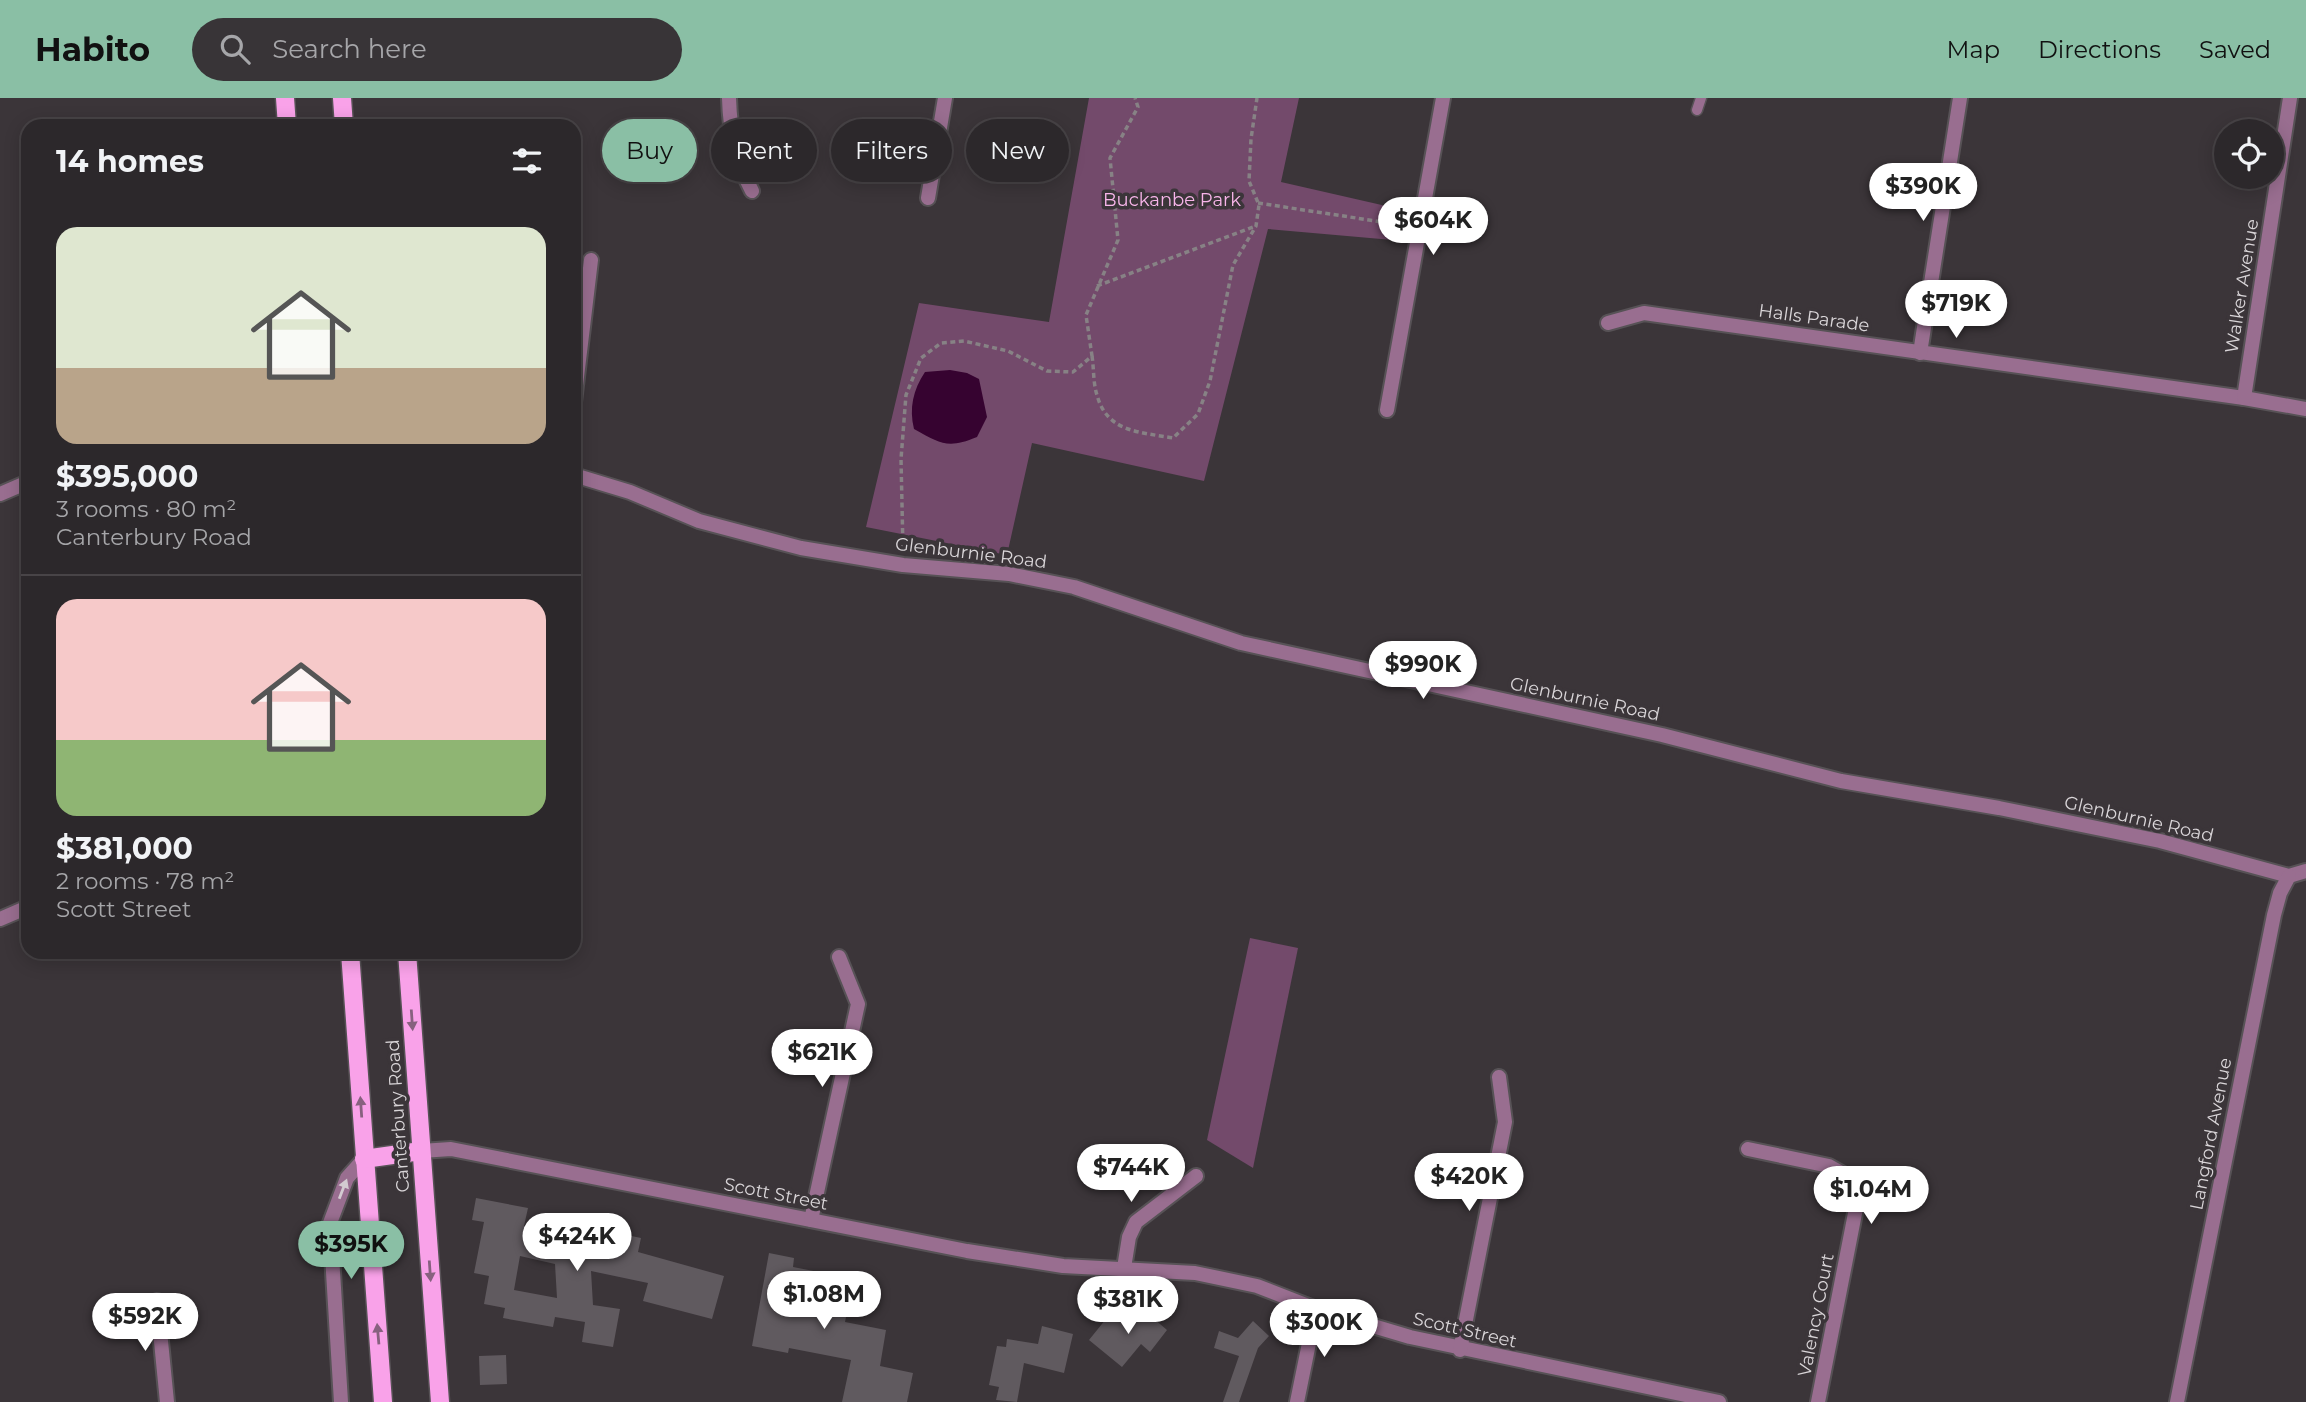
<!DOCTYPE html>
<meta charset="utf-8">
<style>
body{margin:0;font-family:Montserrat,sans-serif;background:#383437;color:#f1f3f6;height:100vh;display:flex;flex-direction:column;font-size:26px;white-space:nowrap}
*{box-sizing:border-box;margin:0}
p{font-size:23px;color:#a6a6a9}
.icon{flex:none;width:38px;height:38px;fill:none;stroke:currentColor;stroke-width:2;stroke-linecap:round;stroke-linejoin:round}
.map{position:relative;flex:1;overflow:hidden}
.sheet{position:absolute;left:21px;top:21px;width:560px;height:840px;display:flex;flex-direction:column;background:#2c282b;border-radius:21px;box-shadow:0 4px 18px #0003,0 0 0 2px #484447}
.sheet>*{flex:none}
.top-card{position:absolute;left:602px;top:21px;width:665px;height:63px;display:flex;gap:14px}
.buttons{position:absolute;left:2214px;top:21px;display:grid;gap:14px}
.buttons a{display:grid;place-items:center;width:70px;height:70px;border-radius:50%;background:#2c282b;box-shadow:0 4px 18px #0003,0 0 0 2px #484447;font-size:35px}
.price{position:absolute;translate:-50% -60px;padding:0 16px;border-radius:24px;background:#fff;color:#222;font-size:23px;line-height:46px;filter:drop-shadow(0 2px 4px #0008)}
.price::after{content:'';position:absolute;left:50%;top:42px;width:21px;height:16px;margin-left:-10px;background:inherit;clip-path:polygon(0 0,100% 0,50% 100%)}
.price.current{background:#8abfa5;color:#111}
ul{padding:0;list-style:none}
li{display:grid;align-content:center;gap:14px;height:371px;padding:0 35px}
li+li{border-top:2px solid #484447}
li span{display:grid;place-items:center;height:217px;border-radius:21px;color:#555}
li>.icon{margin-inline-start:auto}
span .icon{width:126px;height:126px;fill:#fffc;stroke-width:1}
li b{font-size:30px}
h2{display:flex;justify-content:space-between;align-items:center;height:84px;padding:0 35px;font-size:30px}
.chip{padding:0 24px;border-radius:32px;background:#2c282b;box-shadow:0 4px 18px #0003,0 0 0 2px #484447;font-size:24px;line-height:63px}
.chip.current{background:#8abfa5;color:#111}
header{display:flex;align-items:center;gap:42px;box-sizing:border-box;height:98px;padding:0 35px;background:#8abfa5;color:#111}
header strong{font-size:33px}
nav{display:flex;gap:38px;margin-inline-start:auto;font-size:24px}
.search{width:490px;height:63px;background:#383437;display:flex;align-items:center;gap:18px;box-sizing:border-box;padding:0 24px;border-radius:38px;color:#a6a6a9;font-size:26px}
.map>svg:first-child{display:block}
.green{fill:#734a6b}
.water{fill:#360330}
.building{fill:#605a5f;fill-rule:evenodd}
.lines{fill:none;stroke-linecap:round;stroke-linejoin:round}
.service-casing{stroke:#575256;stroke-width:13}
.minor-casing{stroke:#575256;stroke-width:18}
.primary-casing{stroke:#575256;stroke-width:21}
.path{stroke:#878285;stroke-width:3.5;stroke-dasharray:5 3.5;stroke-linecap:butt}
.service{stroke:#996e90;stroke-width:10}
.minor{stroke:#996e90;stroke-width:14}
.primary{stroke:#f9a2e9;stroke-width:18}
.oneway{fill:#87617f}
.oneway2{fill:#d3cbd1}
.labels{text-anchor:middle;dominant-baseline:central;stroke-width:7;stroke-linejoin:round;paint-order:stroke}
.park-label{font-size:18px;fill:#f8b5ea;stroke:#3b3539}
.street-label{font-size:18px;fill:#d9d5d8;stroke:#3b3539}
</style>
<header>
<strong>Habito</strong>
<div class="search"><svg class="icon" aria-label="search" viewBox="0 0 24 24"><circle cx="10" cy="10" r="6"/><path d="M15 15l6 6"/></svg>Search here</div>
<nav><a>Map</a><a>Directions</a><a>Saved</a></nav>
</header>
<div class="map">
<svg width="2306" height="1304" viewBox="0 0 2306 1304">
<rect width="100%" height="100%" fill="#3b3539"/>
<g class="green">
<path d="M1089,0h210l-18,84 127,29 -4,30 -136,-12 -64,252 -172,-38 -25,112 -141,-28 53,-224 130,19z"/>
<path d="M1250,840l48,10 -45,220 -46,-28z"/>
</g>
<path class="water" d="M950,272l17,3 12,6 8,38 -10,20c-29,12 -36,7 -63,-8 -5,-21 -1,-39 11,-57z"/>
<g class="building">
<path d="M476,1100l52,10 -4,18 43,9 4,-18 17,3 1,7 52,11 -3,14 86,24 -12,43 -69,-18 5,-18 -57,-12 2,34 27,4 -7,38 -31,-5 3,-20 -30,-5 -2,10 -50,-9 2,-10 -21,-4 5,-28 -15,-3 10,-51 -12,-2zM520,1158l35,8 2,34 -43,-8z"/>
<path d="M769,1155l25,5 -1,9 41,8 -4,18 20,4 -5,25 41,8 -6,36 33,7 -6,29h-65l9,-42 -62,-12 -1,5 -36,-7z"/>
<path d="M1139,1208l28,24 -17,22 -9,-8 -19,23 -33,-27 21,-26 14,11z"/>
<path d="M1253,1223l16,15 -11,12 -19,54h-16l16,-46 -25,-8 5,-17 19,7z"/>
<path d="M1042,1228l31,8 -9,39 -40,-10 -7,39 -21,-2 3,-13 -10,-2 8,-39 9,1 1,-8 31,5z"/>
<path d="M506,1257l1,29 -27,1 -1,-29z"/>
</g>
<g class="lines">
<g class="service-casing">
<path id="service" d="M1697,12l4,-12"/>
</g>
<g class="minor-casing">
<g id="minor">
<path d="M729,0c1,34 7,63 23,93"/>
<path d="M928,100l17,-100"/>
<path d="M1608,225l36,-10 600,85 62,11"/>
<path d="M1920,255l40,-255"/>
<path d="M2244,300l46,-300"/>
<path d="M574,304l17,-142"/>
<path d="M1387,312l56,-312"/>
<path d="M574,377l56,17 69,29 102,27 102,17 106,9 65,13 167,56 421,92 179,46 158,27 161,33 129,35 17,-5"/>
<path d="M0,396l28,-12"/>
<path d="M0,821l28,-12"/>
<path d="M1748,1051l81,17 16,9 14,18 -41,209"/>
<path d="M421,1053l30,-2 516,102 96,15 132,7 62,13 59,23 94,28 309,65"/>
<path d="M811,1122l47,-216 -19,-47"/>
<path d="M1124,1170l5,-31 7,-15 60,-46"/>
<path d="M157,1203l10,101"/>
<path d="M1460,1252l45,-228 -6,-45"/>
<path d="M341,1304l-11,-179 17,-45 17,-19"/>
<path d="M1297,1304l19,-93"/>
<path d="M2177,1304l97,-487 6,-22 9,-17"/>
</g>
</g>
<g class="primary-casing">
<g id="primary">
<path d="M285,0l2,28"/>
<path d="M342,0l2,28"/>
<path d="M350,854l33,450"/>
<path d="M407,854l33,450"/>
<path d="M364,1061l57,-8"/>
</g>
</g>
<g class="path">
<path d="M1258,105l144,22"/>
<path d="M1097,188l159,-60"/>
<path d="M1092,258c2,13 1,27 5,39 10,38 44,37 76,43l25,-24 12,-33 23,-116 23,-39 3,-21 -10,-24 2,-42 6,-41"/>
<path d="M903,452l-2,-91 5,-64 15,-37 20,-15 23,-2 44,10 39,20 26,1 19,-16 -6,-41 32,-75 -8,-82 28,-51 -3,-9"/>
</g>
<use href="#service" class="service"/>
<use href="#minor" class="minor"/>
<use href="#primary" class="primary"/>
</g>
<defs><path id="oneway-solid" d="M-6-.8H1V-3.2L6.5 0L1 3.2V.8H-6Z" transform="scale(1.75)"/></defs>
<g class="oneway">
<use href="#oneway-solid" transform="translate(412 922) rotate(86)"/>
<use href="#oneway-solid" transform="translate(361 1009) rotate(-94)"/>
<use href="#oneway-solid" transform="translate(430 1173) rotate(86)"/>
<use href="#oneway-solid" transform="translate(378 1236) rotate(-95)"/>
</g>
<use class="oneway2" href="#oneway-solid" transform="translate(343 1091) rotate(-69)"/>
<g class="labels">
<g class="park-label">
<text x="1172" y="102">Buckanbe Park</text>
</g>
<g class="street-label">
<text transform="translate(2242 188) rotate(-81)">Walker Avenue</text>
<text transform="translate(1814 220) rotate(8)">Halls Parade</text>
<text transform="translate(971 455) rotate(7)">Glenburnie Road</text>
<text transform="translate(1585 601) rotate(12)">Glenburnie Road</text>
<text transform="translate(2139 721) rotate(13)">Glenburnie Road</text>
<text transform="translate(398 1018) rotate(-94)">Canterbury Road</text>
<text transform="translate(2211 1036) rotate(-79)">Langford Avenue</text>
<text transform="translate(776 1096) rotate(11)">Scott Street</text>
<text transform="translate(1816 1217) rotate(-79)">Valency Court</text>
<text transform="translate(1465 1232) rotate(13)">Scott Street</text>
</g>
</g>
</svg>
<div class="buttons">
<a><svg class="icon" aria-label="locate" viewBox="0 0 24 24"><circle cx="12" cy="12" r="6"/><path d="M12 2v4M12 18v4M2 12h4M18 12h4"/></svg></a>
</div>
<b class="price" style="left:1923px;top:125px">$390K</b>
<b class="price" style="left:1433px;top:159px">$604K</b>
<b class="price" style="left:1956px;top:242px">$719K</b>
<b class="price" style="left:1423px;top:603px">$990K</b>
<b class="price" style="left:822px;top:991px">$621K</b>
<b class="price" style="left:1131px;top:1106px">$744K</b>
<b class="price" style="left:1469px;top:1115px">$420K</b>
<b class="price" style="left:1871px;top:1128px">$1.04M</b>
<b class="price" style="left:577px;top:1175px">$424K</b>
<b class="price current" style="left:351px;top:1183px">$395K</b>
<b class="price" style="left:824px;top:1233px">$1.08M</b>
<b class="price" style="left:1128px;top:1238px">$381K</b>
<b class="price" style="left:145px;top:1255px">$592K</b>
<b class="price" style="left:1324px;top:1261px">$300K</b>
<div class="top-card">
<a class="chip current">Buy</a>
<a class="chip">Rent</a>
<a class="chip">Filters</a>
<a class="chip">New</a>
</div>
<section class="sheet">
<h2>14 homes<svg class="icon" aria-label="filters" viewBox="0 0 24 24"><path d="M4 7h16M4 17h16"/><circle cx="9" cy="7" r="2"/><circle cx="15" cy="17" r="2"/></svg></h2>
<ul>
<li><span style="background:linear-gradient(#dfe7d0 65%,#b9a48a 0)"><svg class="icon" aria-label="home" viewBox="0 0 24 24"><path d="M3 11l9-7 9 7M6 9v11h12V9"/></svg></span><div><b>$395,000</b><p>3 rooms · 80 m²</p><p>Canterbury Road</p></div></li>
<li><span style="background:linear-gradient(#f6c9c9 65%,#8fb573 0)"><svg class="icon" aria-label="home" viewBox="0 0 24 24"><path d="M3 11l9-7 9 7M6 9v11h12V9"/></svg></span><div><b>$381,000</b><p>2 rooms · 78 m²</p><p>Scott Street</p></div></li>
</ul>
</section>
</div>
